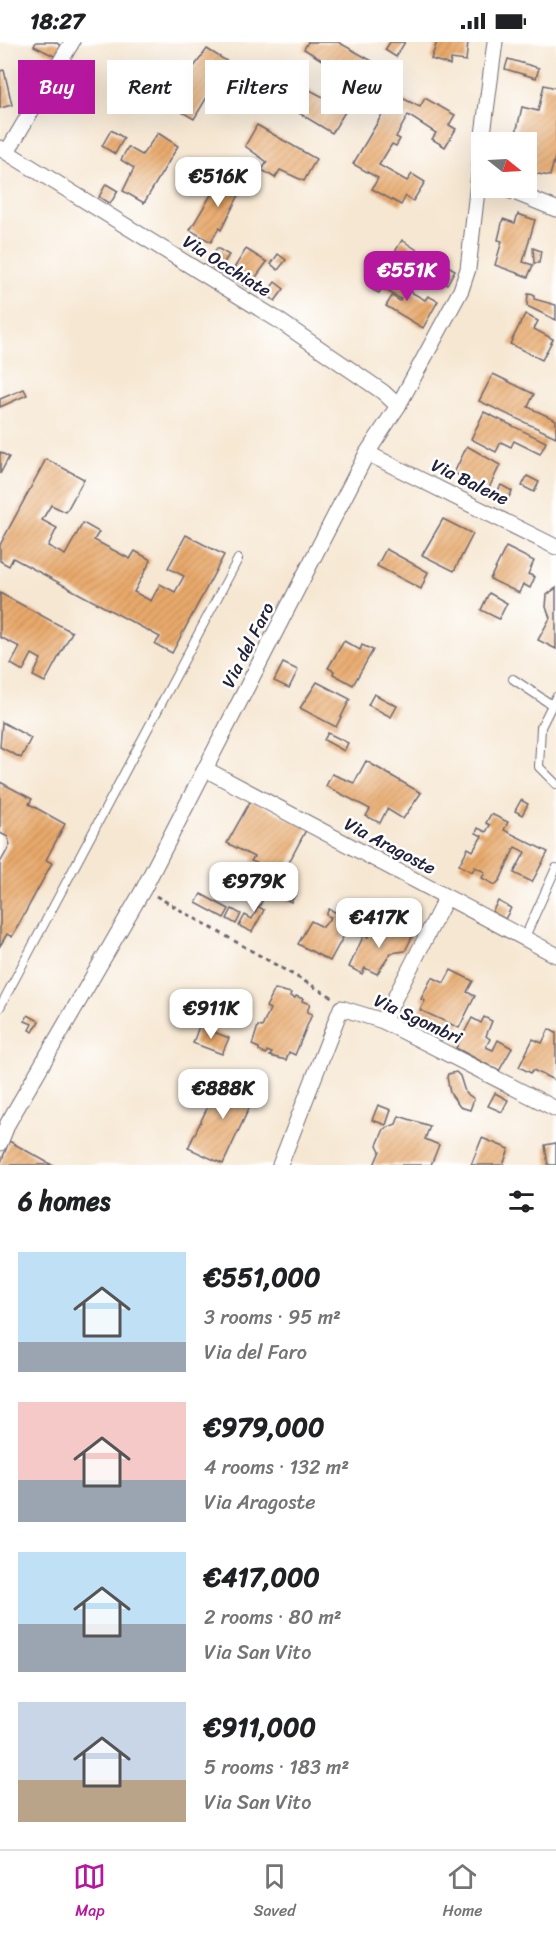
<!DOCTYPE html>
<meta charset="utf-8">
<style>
body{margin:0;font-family:Sriracha,sans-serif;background:#f2f2f2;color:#202124;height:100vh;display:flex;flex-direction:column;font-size:22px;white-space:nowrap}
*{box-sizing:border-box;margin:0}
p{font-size:20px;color:#757577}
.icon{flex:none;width:33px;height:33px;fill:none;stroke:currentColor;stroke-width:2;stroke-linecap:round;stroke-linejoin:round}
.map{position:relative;height:1123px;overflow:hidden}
.side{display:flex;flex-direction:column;background:#fff;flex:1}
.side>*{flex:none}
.guide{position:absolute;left:18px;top:18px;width:520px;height:54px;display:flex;gap:12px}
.needle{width:39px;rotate:108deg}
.fabs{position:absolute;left:471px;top:90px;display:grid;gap:12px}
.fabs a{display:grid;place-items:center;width:66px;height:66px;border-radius:0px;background:#fff;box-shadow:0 6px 24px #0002;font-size:30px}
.price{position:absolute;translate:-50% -51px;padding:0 14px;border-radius:12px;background:#fff;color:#222;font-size:20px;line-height:39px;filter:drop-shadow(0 2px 3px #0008)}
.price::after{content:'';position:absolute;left:50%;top:36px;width:18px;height:14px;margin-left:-9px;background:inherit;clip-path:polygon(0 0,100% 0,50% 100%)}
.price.on{background:#b5179e;color:#fff}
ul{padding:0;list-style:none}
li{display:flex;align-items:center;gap:18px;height:150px;padding:0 18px}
li span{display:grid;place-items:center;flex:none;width:168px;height:120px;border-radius:0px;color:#555}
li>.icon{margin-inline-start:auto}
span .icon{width:72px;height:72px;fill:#fffc;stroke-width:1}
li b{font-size:26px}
h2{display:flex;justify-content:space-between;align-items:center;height:72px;padding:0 18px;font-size:26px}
.pill{padding:0 21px;border-radius:0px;background:#fff;box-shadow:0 6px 24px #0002;font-size:21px;line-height:54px}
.pill.on{background:#b5179e;color:#fff}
.status{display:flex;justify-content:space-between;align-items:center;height:42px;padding:0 30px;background:#fff;direction:ltr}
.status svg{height:16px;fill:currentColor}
.tab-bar{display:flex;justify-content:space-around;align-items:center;height:84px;border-top:2px solid #e0e0e0;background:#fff;font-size:16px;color:#757577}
.tab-bar a{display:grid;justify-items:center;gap:3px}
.tab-bar .on{color:#b5179e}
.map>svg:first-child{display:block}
.building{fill:url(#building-hatch)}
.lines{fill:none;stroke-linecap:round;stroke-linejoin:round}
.service-casing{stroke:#6c6770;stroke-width:10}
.minor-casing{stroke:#6c6770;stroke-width:17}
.path{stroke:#6c6770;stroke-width:3;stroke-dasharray:4.5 4.5;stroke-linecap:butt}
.service{stroke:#fff;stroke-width:8}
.minor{stroke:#fff;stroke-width:15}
.labels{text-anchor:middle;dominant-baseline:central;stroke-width:5;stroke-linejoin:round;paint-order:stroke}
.street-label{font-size:18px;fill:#22223b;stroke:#fff}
</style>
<div class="status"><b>18:27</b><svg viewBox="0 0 49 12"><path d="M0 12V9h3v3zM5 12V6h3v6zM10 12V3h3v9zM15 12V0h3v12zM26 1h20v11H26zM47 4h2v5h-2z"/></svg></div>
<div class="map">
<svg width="556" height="1123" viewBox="0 0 556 1123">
<defs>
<pattern id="building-hatch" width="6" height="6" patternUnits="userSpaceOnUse" patternTransform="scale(1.5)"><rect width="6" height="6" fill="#e8a96b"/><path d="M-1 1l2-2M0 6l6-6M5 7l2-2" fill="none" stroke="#c7915e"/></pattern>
</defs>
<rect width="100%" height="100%" fill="#fff"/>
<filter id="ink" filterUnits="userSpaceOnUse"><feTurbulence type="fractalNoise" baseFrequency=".0167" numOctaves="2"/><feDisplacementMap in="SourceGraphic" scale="12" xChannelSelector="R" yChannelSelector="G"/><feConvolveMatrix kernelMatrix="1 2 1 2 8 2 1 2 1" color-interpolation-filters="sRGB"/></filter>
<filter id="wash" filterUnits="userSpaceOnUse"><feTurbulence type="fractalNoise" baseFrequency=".008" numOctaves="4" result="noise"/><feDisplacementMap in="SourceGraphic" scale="24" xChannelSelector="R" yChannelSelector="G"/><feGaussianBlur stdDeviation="1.35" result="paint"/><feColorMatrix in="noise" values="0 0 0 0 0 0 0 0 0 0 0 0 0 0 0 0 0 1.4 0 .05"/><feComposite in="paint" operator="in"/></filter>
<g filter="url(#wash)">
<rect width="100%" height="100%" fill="#f6e7d2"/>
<g id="blocks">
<g class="building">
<path d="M36,0h19l7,4 -6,11 -22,-11z"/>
<path d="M308,0h30l36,20 -13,21 -22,-10 -7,11 -7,-4 8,-13 -29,-18z"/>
<path d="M390,0h15l-9,15 -11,-7z"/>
<path d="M437,0h31l-2,19 -15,-2 -1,6 -19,-6z"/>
<path d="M207,7l21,13 -34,57 -31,-18 4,-7 10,6 5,-8 -2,-1 5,-9 -13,-7 7,-11 12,7z"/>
<path d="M508,17l31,9 -3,10 -31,-9z"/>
<path d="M4,28l8,35 -12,3v-37z"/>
<path d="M287,36l44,23 -1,3 15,8 -13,21 -58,-35z"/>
<path d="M544,43l12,3v65l-6,23 -24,-4v-30h-12l8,-35 16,4z"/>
<path d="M394,52l26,13 5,-9 30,17 -6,10 7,4 -11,18 -13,-8 4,-6 -28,-18 -12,22 4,2 -4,7 -4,-2 -13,21 28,16 5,-7 13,8 -12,19 -7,-5 -5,9 -29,-16 6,-11 -25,-14z"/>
<path d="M257,83l59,34 -12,22 -24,-11 -5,8 -13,-8 5,-8 -22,-16z"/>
<path d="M111,88l13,8 -9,16 -13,-8z"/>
<path d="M158,91l20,13 -34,57 -21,-12 11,-23 -13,-8 7,-13 14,8z"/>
<path d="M224,131l20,12 -23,45 -2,-2 -8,14 -21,-12z"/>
<path d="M106,142l12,7 -8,13 -11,-7z"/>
<path d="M518,172l17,6 -12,42 10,3 -5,12 -33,-12 7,-24 -4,-1 5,-21 12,4z"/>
<path d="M402,198l39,26 2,-3 12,7 -8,14 -14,-9 -3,7 -14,-8 4,-7 -17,-9 -4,7 -9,-5z"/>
<path d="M217,206l12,7 -10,15 -11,-6z"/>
<path d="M533,206l8,3 -2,12h-5z"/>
<path d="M246,207l21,13 -19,26 -19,-12z"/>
<path d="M278,212l8,6 -8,10 -7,-6z"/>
<path d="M381,233l44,25 3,-4 10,5 -15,27 -37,-22 6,-10 8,5 1,-2 -19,-11 -3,5 -6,-3z"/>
<path d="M275,240l9,7 -9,12 -9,-7z"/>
<path d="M528,252l6,1v4l22,6v15l-29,-14z"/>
<path d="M525,272l13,7 -4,8 19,10 -11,21 -32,-16z"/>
<path d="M493,332l41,20 -6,13 28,13v17l-77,-36z"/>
<path d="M24,347l3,6 -27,12v-8z"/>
<path d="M484,370l62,30 -6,12 -26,-13 -3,6 -10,-5 -5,10 -25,-13z"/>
<path d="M467,404l33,19 -12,25 -34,-17z"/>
<path d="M0,410l9,5 -9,17z"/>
<path d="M46,417l38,20 -18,33 -15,-7 -9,15 15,8 -9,18 17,9 18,-32 16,9 -5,8 36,19 5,-8 16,9 -17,32 17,9 9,-17 15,8 9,-16 -16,-8 18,-33 38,20 -52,98 -17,-9 5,-7 -147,-79 -4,8 -9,-5v-16z"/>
<path d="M527,434l12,6 -5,10 -12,-6z"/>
<path d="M501,443l11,6 -5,10 -12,-6z"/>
<path d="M443,477l30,15 -19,37 -32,-16z"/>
<path d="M506,505l28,14 -6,13 7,3 -5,11 -7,-4 -4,9 -29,-14z"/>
<path d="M386,507l42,23 -7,17 -44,-23z"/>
<path d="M556,546v61l-18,-9 12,-22 -4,-11 1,-12z"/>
<path d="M0,551l72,39 -27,50 -12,-6 8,-17 -9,-5 -9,17 -12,-7 9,-17 -20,-10z"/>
<path d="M489,551l18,10 -8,16 -18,-9z"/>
<path d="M344,599l16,9 2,-5 11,5 -20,35 -20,-11 1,-3 -6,-3z"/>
<path d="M283,621l15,7 -9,18 -15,-7z"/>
<path d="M317,640l33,17 -14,28 -36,-19z"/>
<path d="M374,652l23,12 -6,11 -23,-12z"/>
<path d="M2,680l29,16 -10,20 -21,-11z"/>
<path d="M328,691l20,10 -4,8 -20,-11z"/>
<path d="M366,719l55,32 -18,26 -16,-10 -7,14 -14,-7 4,-7 -44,-23 6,-12 22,9z"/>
<path d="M0,740l32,17 -3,5 36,20 -19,36 6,3 -40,74 -5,-3 -7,12v-83l10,-18 -2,-8 -8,-4z"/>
<path d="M251,758l56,28 -21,40 -5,-3 -15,24 -7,-4 6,-12 3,2 3,-6 -20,-8 3,-4 -27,-14z"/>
<path d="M521,758l7,4 -6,11 -7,-4z"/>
<path d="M491,772l17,8 -4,8 44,22 -16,30 -18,-9 11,-21 -10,-5 -15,33 -5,5 -13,-7 3,-6 -10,-5 -3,5 -13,-7 9,-17 5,3 9,-15 -6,-3 2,-5 8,4 4,-7 -4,-2z"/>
<path d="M289,846l8,4 -6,10 -8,-4z"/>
<path d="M256,849l9,5 -6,11 5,3 -12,22 -13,-6 6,-11 7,4 6,-12 -8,-4z"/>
<path d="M201,852l28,15 -5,9 -28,-15z"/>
<path d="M498,859l13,7 -6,11 -13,-7z"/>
<path d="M232,867l9,5 -5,10 -9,-5z"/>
<path d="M329,867l35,18 -5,9 -12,-6 -17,31 -32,-17 13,-23 12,6 8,-10 -5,-2z"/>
<path d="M387,882l25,13 -7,14 -14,2 -14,21 -12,-6 -3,6 -13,-7 15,-32 4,2 5,-9 9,5z"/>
<path d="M451,928l22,11 -6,11 8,4 -16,32 -39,-18 5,-9 -4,-2 11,-22 12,6z"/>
<path d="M275,947l16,4 -1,3 5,2 1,-2 7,3 -1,2 8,3 -3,8 5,2 -17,41 -6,-3 -3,8 -16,-4 2,-3 -5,-2 -1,3 -7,-3v-3l-7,-3 6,-19 4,1 8,-18 -4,-2z"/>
<path d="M28,973l11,6 -6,11 -4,-2 3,-6 -7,-3z"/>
<path d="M484,975l8,4 -6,15 4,3 -4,8 7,3 5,-10 14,8 -13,23 -43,-23 16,-30 9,5z"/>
<path d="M199,984l30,12 -7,16 -29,-11z"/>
<path d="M549,987l7,4v48l-23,-11 -2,3 -12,-6 14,-28 9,4z"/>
<path d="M456,1030l4,4 5,16 9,7 -4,11 -10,-3 -10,-14 -3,-16 1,-3z"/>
<path d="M223,1033l34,16 -34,73 -35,-16z"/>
<path d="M495,1051l13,7 -6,12 -14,-6z"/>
<path d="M378,1063l13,5 -5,15 -14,-5z"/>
<path d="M399,1074l31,10 -5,13 14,6 -8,20h-57l6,-14 -3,-6 7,-16 12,-5z"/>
<path d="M482,1096l27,11 -6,16h-32z"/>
<path d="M9,1099l43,24h-52z"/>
<path d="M556,1101v22h-8l-3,-20z"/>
</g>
</g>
</g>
<g filter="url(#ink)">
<use href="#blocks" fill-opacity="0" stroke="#6c6770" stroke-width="1.5"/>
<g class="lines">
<g class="service-casing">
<g id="service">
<path d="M513,637l39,26"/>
<path d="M556,655l-15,30 -2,40 17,17"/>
<path d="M524,897l32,-71"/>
<path d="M0,965l238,-448"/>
</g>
</g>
<g class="minor-casing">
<g id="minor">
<path d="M482,100l13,-100"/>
<path d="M0,106l278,172 105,72 15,14"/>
<path d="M7,110l65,-110"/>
<path d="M504,146l52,21"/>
<path d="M367,411l189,94"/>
<path d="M207,728l349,185"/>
<path d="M383,979l63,-123"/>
<path d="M0,1101l8,-20 135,-233 224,-437 31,-47 63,-116 7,-21 14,-121"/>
<path d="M280,1123l61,-157 42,13 173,88"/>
</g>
</g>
<path class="path" d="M156,854l176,101"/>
<use href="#service" class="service"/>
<use href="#minor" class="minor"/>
</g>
</g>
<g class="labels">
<g class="street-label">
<text transform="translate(227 224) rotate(32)">Via Occhiate</text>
<text transform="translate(470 440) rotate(26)">Via Balene</text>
<text transform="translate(248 603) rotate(-63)">Via del Faro</text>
<text transform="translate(390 804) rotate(28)">Via Aragoste</text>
<text transform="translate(418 977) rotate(25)">Via Sgombri</text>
</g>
</g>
</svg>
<div class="fabs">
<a><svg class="needle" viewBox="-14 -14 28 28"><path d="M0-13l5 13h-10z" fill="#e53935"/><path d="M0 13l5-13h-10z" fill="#757577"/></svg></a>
</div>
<b class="price" style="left:218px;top:166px">€516K</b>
<b class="price on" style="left:407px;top:260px">€551K</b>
<b class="price" style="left:254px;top:871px">€979K</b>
<b class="price" style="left:379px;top:907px">€417K</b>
<b class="price" style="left:211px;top:998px">€911K</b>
<b class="price" style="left:223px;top:1078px">€888K</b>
<div class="guide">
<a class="pill on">Buy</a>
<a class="pill">Rent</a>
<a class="pill">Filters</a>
<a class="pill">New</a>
</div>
</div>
<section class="side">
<h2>6 homes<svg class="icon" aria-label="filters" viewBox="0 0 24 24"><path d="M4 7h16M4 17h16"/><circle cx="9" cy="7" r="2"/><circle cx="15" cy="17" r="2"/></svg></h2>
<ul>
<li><span style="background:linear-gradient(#bfe0f5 75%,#9aa5b1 0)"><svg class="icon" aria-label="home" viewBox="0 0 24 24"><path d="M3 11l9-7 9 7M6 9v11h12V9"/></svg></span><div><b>€551,000</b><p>3 rooms · 95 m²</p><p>Via del Faro</p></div></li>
<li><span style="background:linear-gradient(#f6c9c9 65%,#9aa5b1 0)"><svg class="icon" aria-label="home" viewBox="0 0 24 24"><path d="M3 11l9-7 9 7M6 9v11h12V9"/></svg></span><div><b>€979,000</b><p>4 rooms · 132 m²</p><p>Via Aragoste</p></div></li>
<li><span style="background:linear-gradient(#bfe0f5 60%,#9aa5b1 0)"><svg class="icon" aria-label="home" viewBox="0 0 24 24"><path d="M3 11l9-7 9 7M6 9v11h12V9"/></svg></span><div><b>€417,000</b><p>2 rooms · 80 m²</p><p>Via San Vito</p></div></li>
<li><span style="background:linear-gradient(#c9d6e8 65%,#b9a48a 0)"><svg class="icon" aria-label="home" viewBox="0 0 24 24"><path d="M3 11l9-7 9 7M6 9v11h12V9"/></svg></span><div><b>€911,000</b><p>5 rooms · 183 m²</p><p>Via San Vito</p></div></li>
</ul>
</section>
<nav class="tab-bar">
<a class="on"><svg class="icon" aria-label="map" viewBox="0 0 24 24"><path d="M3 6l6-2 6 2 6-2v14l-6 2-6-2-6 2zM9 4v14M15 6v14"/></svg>Map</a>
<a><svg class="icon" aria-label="saved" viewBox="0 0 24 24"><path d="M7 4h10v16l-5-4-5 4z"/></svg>Saved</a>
<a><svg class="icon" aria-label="home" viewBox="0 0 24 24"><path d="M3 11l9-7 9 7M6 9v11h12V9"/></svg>Home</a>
</nav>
